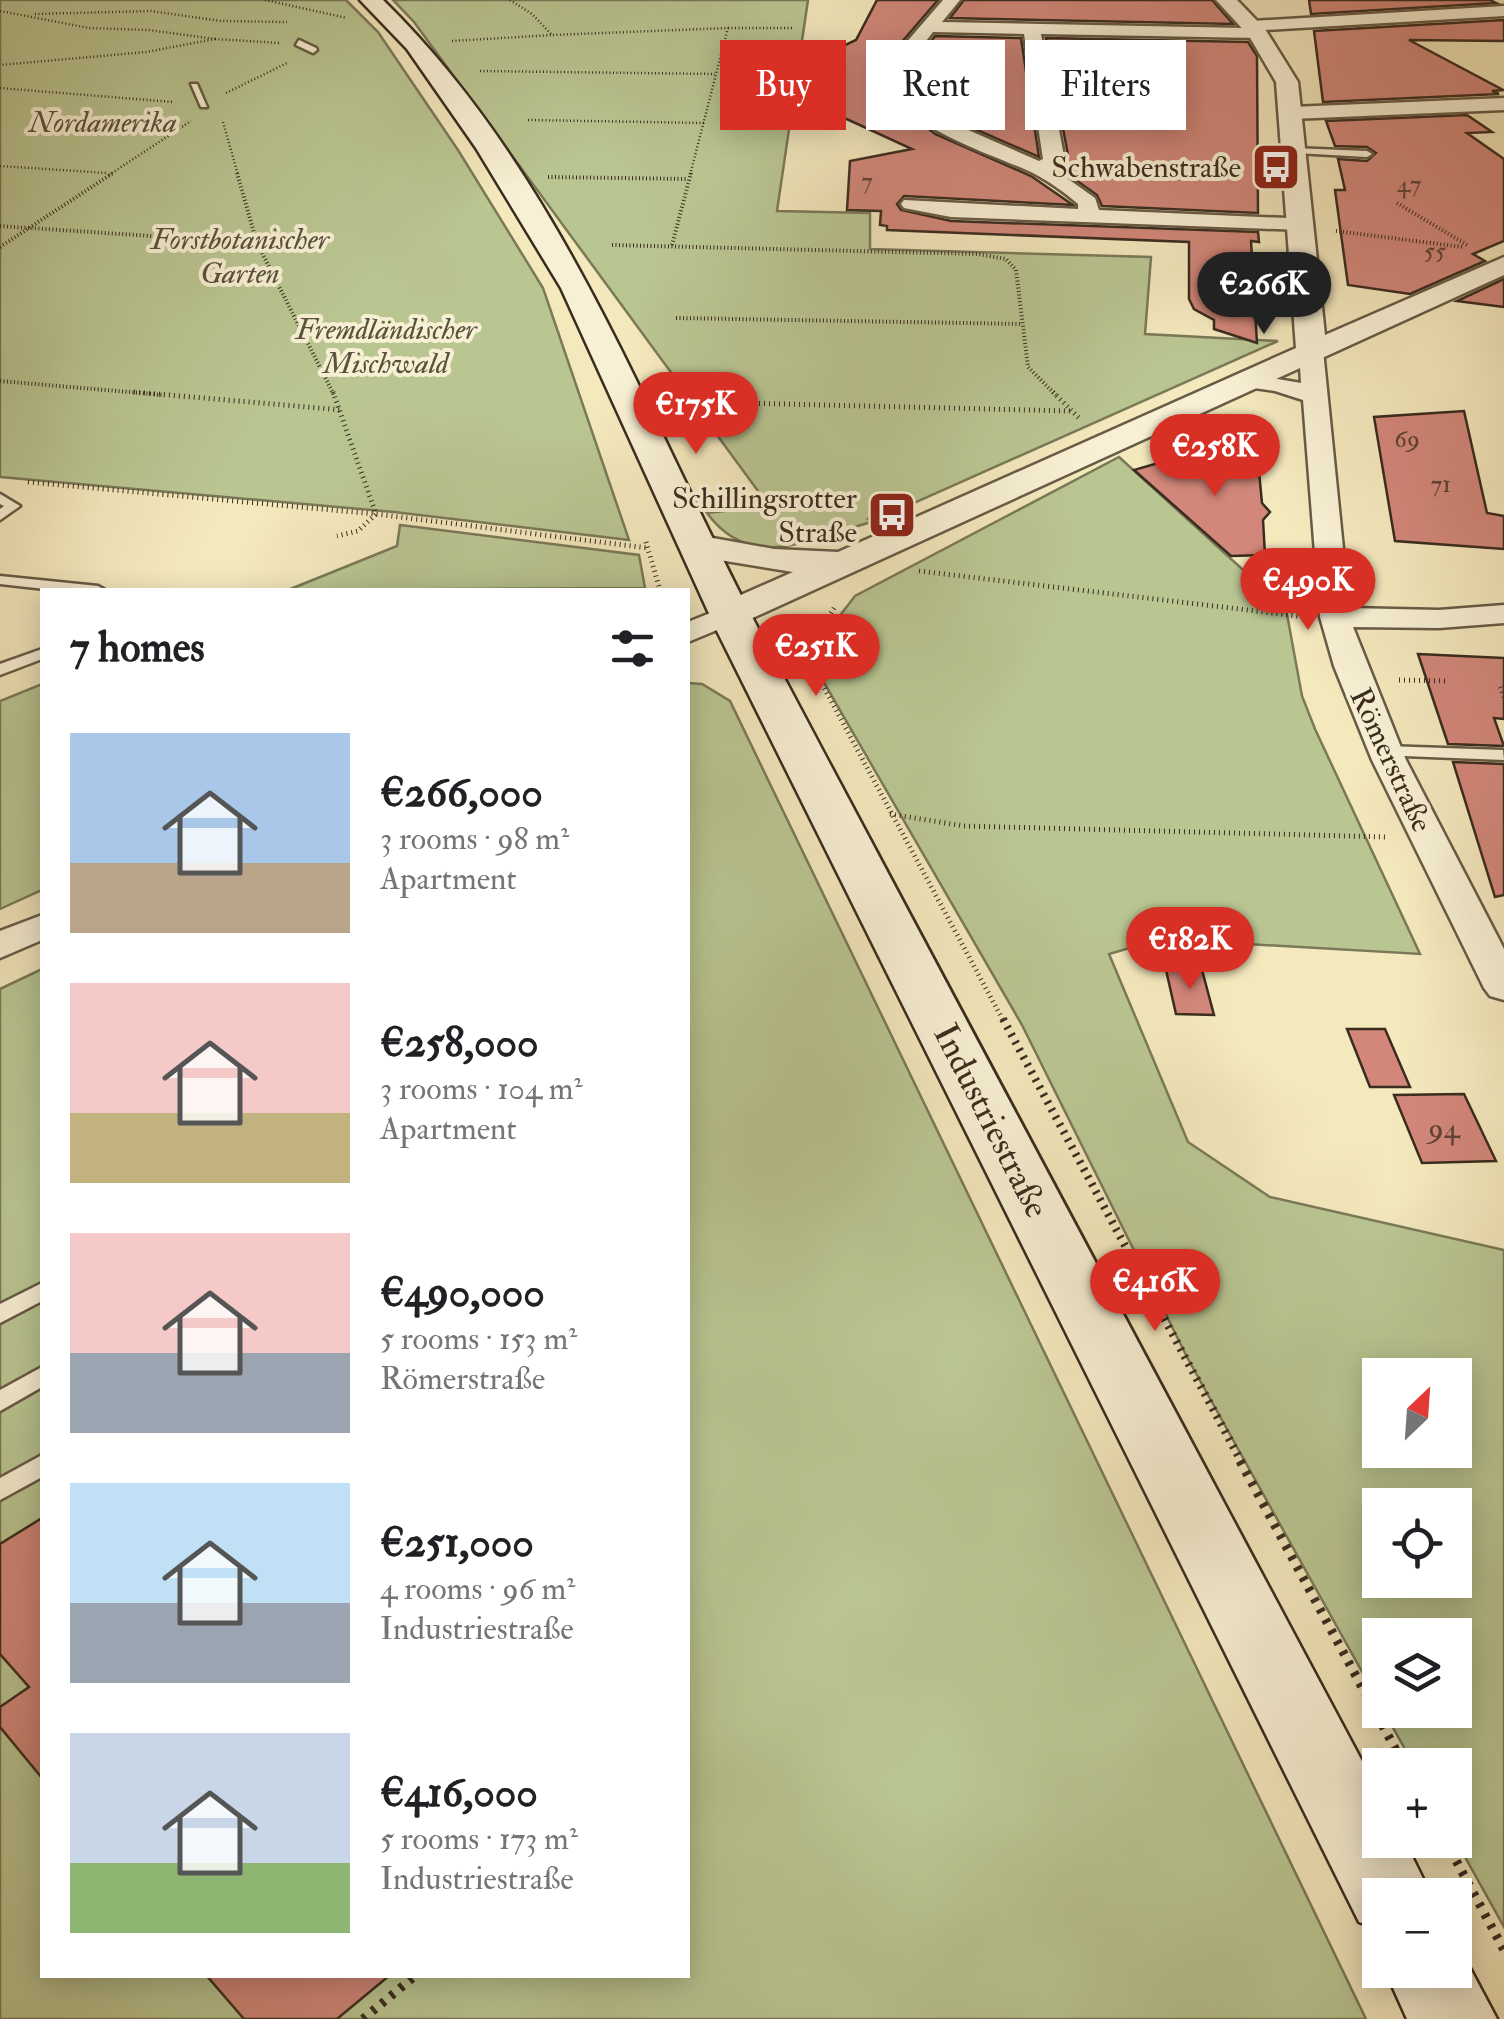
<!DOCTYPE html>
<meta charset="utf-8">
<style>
body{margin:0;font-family:"IM FELL Double Pica",serif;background:#f6f6f6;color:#202124;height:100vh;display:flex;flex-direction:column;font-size:38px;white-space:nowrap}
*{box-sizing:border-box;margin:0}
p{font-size:32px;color:#757577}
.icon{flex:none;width:55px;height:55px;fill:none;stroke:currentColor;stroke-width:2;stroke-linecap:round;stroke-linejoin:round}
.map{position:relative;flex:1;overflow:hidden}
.sheet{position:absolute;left:40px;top:588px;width:650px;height:1390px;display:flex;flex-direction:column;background:#fff;border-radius:0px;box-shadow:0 5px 25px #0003}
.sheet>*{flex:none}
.guide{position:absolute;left:720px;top:40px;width:632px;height:90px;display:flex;gap:20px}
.needle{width:65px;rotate:25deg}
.controls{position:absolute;left:1362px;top:1358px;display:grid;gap:20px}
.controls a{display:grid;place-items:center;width:110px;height:110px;border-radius:0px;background:#fff;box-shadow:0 5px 25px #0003;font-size:50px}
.price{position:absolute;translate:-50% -85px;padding:0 22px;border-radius:35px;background:#d93025;color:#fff;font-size:32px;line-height:65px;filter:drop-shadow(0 2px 5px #0008)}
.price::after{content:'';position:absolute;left:50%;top:60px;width:30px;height:22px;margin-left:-15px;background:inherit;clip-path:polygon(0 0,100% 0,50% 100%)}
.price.on{background:#222;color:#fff}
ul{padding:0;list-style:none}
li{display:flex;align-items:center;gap:30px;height:250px;padding:0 30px}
li span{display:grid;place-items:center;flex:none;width:280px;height:200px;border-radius:0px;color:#555}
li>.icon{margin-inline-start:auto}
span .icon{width:120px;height:120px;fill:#fffc;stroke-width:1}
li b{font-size:42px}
h2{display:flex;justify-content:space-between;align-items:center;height:120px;padding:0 30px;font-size:42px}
.pill{padding:0 35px;border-radius:0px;background:#fff;box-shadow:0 5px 25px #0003;font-size:35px;line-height:90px}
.pill.on{background:#d93025;color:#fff}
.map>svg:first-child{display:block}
.green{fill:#bac692;stroke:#7a7958;stroke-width:2.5;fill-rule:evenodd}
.building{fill:#d2877a;stroke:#3a2c1f;stroke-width:2.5}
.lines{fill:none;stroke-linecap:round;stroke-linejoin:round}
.service-casing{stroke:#685b46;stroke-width:5}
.minor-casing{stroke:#685b46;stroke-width:5}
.tertiary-casing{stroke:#685b46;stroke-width:5}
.secondary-casing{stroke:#3a2c1f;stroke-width:5}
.path-far4{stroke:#3a2c1f;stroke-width:2.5;stroke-dasharray:1 2.5;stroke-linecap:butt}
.path-far3{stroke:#3a2c1f;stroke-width:4;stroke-dasharray:1 2.5;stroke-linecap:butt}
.path-far2{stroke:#3a2c1f;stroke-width:5;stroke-dasharray:1 4;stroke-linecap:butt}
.path-far1{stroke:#3a2c1f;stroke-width:8;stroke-dasharray:2.5 6;stroke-linecap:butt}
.path{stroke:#3a2c1f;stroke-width:9;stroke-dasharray:4 8;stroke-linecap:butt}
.service{fill:#f8f0d4;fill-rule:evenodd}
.minor{fill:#f8f0d4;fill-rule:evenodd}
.tertiary{fill:#f8f0d4;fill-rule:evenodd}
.secondary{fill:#f8f0d4;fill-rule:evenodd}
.labels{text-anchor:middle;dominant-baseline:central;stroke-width:8;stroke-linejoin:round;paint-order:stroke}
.far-number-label{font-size:25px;fill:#604336}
.far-park-label{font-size:30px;font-style:italic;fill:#5a523c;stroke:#f8f0d4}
.far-poi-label{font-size:30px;fill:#3a2c1f;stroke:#f8f0d4;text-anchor:end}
.far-street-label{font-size:30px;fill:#3a2c1f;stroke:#f8f0d4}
.number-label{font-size:30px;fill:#604336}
.street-label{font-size:35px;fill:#3a2c1f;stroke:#f8f0d4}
</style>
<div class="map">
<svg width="1504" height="2019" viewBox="0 0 1504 2019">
<rect width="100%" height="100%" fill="#f4e8bd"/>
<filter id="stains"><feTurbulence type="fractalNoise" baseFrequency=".002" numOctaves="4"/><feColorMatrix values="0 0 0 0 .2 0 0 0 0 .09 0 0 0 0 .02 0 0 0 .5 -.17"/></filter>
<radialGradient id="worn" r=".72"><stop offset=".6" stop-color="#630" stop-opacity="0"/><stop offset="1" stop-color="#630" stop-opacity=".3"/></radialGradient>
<g class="green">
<path d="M0,0h346l32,32 80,118 85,138 86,252 -235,-28 -394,-35z"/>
<path d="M393,0h415l-31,211 93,2v36l281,8 -6,77 133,7 -391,174 -7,-2 -12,6 4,3 -4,1c-60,16 -117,50 -161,-10l62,-7 -355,-484z"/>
<path d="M1119,457l167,152 16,87 13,33 105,225 -260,-15 -51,15 79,188 82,55 234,53v677l-49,-88v-74h-41l-31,-55h72v-75h-75v69l-192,-345 -166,-334 -207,-358 6,-27 34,-44zM1380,1375h75v75h-75zM1380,1505h75v75h-75z"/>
<path d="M400,525l239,30 6,33 -357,2 109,-44z"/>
<path d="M688,683l14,1 28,17 636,1318h-1366v-1030l42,-20v1006h646z"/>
<path d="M42,684v206l-42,19v-208z"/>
</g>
<g class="building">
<path d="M877,0h61l-50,58 -4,23 9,20 42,33 96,42 42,29 -169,-9 -7,8 4,6 50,11 307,11 1,10 -8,-1 6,102 -43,-14v-9l-20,-11 -5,-10v-57l-302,-12v-4l-7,-1 1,-14 -34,-1 3,-49 62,-12 -148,-68 63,-1 3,-17h6v-7h7l2,-11 11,-5z"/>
<path d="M964,0h248l21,24 -283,-6z"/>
<path d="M1309,0h181l6,3 -185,11z"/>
<path d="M1504,20v21l-95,-1 94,50 -11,1 7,3 -176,8 -9,-71z"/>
<path d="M935,36l86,2 18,119 -94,-41 -36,-31 -1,-14z"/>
<path d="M1046,38l202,4 9,14 1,157 -156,-7 -5,-11 -38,-27 9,-13z"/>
<path d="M1467,115l25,17 -25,1 37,26v82l-31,13 12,7 -75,33 -62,-9 -13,-95h10l-7,-31 29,2 9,-8 -9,-6 -32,-1 -9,-25z"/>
<path d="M1504,279v28l-47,-6z"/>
<path d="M1464,411l23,102 17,3v33l-109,-8 -21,-124z"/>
<path d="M1199,451l60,21 3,31 8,9 -7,8 2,35 -34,1 -97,-86z"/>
<path d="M1418,654l86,4v61l-10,-1 10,28 -56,-2z"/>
<path d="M1453,762l51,2v131l-9,2z"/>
<path d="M1166,970h36l12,45 -38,-1z"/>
<path d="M1347,1029h38l25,58h-40z"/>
<path d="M1464,1094l32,67 -74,2 -28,-68z"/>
<path d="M42,1518v260l-42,-51v-20l29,-20 -29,-33v-110z"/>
<path d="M206,1975h184l-53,44h-93z"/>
</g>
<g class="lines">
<g class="service-casing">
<g id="service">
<path d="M299,40l17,8 1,2 -4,3 -17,-8z"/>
<path d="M191,84h6l10,23h-6z"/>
<path d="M1293,148l74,3 5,3 -5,3 -71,-4z"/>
<path d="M0,494l20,12 -20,14v-11l4,-3 -4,-2z"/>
<path d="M0,576l98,10 7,4h-51l-54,-6z"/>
<path d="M42,649v10l-42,16v-11z"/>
<path d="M1385,746l118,4 1,10 -125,-5 -2,-4z"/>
<path d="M42,1283v18l-42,22v-19z"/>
<path d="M42,1367v20l-42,24v-21z"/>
<path d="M42,1455v22l-42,23v-22z"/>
</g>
</g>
<g class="minor-casing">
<g id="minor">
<path d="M943,0h17l-18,22 303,6 7,-7 252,-15v10l-240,14v7l-6,1 -217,-4 23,122 -10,13 41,29 4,12 210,9 3,5 -11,6 -350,-13 -47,-9 -3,-4 3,-4 174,9v-5c-14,-12 -28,-22 -45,-31 -36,-18 -172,-57 -141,-114zM933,32l91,2 19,125 -4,2 -96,-42 -38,-32 -1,-17z"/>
<path d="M1504,98v12l-212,9 -9,-6 9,-6z"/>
<path d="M1311,343l12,7 26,258 90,2 65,-5v18l-65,5 -86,-1 53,133 98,189v51l-14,-4 -6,-8 -112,-228 -38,-94 -14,-49 -17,-217 -28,-9 -43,-6 -3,-5 12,-7 60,10 -2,-33z"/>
<path d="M730,605l11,3 4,6 -4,6 -53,22v-20z"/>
<path d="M42,915v25l-42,18v-27z"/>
</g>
</g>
<g class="tertiary-casing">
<path id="tertiary" d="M1216,0h21l28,29 33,53 27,253 179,-78v18l-760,347 -14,3 -14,-3 -5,-8 5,-8 77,-34 -104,-17 -5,-8 5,-8 13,-3 72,13 64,3 458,-204 -20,-266 -27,-46z"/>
</g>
<g class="secondary-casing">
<g id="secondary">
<path d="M360,0h23c180,176 264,419 379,636 205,387 412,773 618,1159v45h24l27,55h-51v35l-21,-8 -643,-1293 -155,-341 -85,-140 -69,-99z"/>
<path d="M1455,1940l42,79h-90l-22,-49h70z"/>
</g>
</g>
<g class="path-far4">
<path d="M265,0l82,18"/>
<path d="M510,0l22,14 20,21 176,-7 -38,147"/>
<path d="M0,11l89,17 60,2 66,9 -69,13 -146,13"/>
<path d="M35,14l116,-3 70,10 66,1"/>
<path d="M728,28h65"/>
<path d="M215,39l64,4"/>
<path d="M452,41l100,-6"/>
<path d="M480,71l235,3"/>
<path d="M0,88l173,14"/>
<path d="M226,93l61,-30"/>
<path d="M528,120l176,3"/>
<path d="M223,122l15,53"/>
<path d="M0,166l107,7"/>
<path d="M109,175l82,-54"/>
</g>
<g class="path-far3">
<path d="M237,173l20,70 77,152"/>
<path d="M548,177l140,2"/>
<path d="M1397,203l70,42"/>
<path d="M0,226l257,17"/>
<path d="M1336,231l127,16"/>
<path d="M612,245l366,9 28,5 10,11 12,97 28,28"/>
<path d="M672,245l19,-72"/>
<path d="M0,247l113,-74"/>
<path d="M676,318l346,6"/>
<path d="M0,381l164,14"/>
</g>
<g class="path-far2">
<path d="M134,392l208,18"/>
<path d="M333,392l43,122 -18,17 -21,5"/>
<path d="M1053,392l28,28"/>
<path d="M699,402l371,9"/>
<path d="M28,482l348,32 272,34"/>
<path d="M646,542l14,48"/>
<path d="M919,571l379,45"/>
<path d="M834,608l-24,39 4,22 190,353"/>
<path d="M1399,680l48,1"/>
<path d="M1500,687l4,10"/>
<path d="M890,814l74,12 423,11"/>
</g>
<path class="path-far1" d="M1003,1019l239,444"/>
<g class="path">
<path d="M1240,1461l164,304"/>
<path d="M1445,1840l59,110"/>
<path d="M363,2019l53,-44"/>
</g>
<use href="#service" class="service"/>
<use href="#minor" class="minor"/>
<use href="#tertiary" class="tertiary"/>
<use href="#secondary" class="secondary"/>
</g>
<defs>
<g id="bus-square" transform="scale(2.5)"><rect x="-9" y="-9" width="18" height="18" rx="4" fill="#8f2418" stroke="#f8f0d4"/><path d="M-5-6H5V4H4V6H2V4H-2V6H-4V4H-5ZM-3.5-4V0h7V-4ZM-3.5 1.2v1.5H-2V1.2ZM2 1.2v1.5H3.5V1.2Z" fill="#fff"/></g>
</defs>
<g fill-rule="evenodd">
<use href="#bus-square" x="1276" y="167"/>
<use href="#bus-square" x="892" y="515"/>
</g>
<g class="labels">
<g class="far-number-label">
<text x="867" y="181">7</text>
<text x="1409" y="184">47</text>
<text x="1435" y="251">55</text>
<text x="1407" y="439">69</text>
<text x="1441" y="484">71</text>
</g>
<g class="far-park-label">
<text x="103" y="122">Nordamerika</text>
<text x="240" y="239">Forstbotanischer<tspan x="240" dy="34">Garten</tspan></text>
<text x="386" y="329">Fremdländischer<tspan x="386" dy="34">Mischwald</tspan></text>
</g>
<g class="far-poi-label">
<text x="1241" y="167">Schwabenstraße</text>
<text x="857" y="498">Schillingsrotter<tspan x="857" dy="34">Straße</tspan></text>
</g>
<g class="far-street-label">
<text transform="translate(1391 760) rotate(65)">Römerstraße</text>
</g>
<g class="number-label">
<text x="1444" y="1128">94</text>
</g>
<g class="street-label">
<text transform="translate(991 1121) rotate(63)">Industriestraße</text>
</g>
</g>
<rect width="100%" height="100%" filter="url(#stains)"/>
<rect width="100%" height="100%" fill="url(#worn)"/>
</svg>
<div class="controls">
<a><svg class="needle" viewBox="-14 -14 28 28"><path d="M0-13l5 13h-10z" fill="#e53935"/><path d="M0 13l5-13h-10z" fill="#757577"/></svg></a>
<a><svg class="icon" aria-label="locate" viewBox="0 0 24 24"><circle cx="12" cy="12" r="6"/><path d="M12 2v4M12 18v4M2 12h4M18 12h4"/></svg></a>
<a><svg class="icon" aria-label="layers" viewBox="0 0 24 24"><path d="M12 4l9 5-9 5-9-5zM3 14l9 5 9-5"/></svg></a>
<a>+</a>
<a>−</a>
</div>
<b class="price on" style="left:1264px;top:337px">€266K</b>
<b class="price" style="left:696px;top:457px">€175K</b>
<b class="price" style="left:1215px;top:499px">€258K</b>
<b class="price" style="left:1308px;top:633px">€490K</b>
<b class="price" style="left:816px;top:699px">€251K</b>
<b class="price" style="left:1190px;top:992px">€182K</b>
<b class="price" style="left:1155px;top:1334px">€416K</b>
<div class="guide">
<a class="pill on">Buy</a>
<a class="pill">Rent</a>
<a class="pill">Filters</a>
</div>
<section class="sheet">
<h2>7 homes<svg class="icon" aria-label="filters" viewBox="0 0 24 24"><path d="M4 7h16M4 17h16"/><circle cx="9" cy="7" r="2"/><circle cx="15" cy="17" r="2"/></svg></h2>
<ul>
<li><span style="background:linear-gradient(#a9c7e8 65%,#b9a48a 0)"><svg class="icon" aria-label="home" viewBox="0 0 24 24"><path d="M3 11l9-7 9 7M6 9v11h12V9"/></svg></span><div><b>€266,000</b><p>3 rooms · 98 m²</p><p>Apartment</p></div></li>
<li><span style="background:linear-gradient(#f6c9c9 65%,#c2b280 0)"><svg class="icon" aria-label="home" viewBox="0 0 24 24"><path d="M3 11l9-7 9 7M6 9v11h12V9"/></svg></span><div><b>€258,000</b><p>3 rooms · 104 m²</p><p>Apartment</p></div></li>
<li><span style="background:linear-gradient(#f6c9c9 60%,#9aa5b1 0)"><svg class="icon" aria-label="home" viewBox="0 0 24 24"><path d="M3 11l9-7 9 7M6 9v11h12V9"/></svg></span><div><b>€490,000</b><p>5 rooms · 153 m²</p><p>Römerstraße</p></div></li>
<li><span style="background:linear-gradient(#bfe0f5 60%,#9aa5b1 0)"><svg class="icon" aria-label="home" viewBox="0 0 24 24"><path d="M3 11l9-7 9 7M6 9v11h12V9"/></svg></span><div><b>€251,000</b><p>4 rooms · 96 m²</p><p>Industriestraße</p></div></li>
<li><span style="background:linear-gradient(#c9d6e8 65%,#8fb573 0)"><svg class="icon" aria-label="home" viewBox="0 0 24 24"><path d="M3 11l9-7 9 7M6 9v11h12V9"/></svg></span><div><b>€416,000</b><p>5 rooms · 173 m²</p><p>Industriestraße</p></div></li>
</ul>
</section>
</div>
